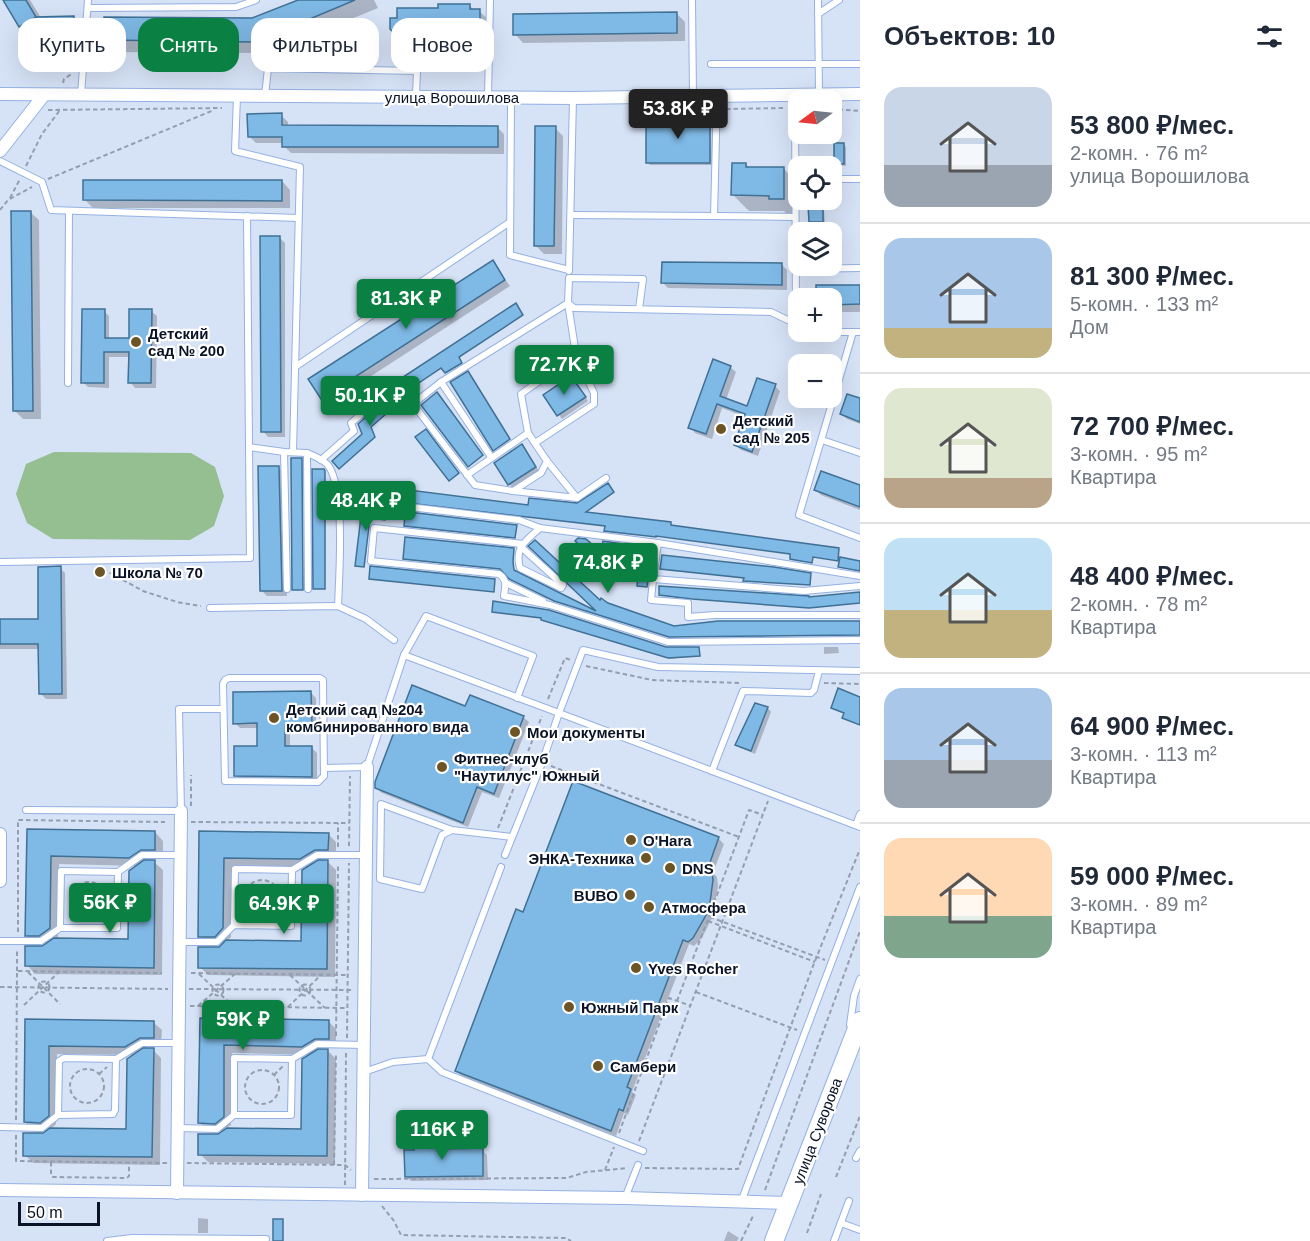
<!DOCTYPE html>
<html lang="ru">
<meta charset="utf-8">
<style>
body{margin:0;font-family:Helvetica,sans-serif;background:#f2f2f3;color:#1f2937;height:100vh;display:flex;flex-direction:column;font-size:22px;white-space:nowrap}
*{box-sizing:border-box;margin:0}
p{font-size:20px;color:#747a83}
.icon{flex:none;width:33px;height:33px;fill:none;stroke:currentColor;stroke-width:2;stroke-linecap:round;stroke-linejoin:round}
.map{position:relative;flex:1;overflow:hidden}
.panel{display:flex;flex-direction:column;background:#fff;width:450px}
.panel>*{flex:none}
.hud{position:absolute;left:18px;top:18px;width:570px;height:54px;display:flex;gap:12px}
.needle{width:39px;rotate:255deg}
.fabs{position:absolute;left:788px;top:90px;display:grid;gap:12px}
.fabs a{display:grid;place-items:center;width:54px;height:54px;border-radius:12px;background:#fff;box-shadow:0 6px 24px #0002;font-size:30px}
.scale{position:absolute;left:18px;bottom:15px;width:82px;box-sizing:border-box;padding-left:6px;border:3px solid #0b1426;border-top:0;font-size:16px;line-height:21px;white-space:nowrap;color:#0b1426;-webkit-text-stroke:4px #fff;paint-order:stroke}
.price{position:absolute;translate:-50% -51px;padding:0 14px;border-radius:6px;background:#0b8043;color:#fff;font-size:20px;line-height:39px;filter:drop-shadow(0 2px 3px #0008)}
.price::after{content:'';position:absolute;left:50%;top:36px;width:18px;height:14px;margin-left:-9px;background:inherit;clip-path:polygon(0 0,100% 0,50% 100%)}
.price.on{background:#222;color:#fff}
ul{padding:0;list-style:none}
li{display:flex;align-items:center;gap:18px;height:150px;padding:0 24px}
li+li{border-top:2px solid #e0e1e3}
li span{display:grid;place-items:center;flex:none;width:168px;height:120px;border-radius:18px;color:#555}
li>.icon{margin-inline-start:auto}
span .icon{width:72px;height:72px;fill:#fffc;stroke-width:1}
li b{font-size:26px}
h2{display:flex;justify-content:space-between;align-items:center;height:72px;padding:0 24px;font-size:26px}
.chip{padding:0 21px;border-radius:18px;background:#fff;box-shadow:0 6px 24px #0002;font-size:21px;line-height:54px}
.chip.on{background:#0b8043;color:#fff}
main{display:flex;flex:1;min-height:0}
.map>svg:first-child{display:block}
.green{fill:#95bf90}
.shadow{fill:#0003;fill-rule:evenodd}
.building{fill:#7fb9e5;stroke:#407195;stroke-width:1.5}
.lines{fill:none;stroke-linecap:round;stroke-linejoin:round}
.lane-casing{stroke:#95b1e2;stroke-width:8}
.street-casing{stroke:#95b1e2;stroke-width:14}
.secondary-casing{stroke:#95b1e2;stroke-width:20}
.path{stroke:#939eb1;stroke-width:2;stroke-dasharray:4.5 3;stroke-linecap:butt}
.lane{stroke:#fff;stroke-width:6}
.street{stroke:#fff;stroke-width:12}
.secondary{stroke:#fff;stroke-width:18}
.poi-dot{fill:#6d5425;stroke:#fff;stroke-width:2}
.labels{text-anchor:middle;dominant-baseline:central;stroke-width:4.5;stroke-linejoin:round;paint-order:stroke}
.street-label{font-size:15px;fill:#0b1426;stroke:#fff}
.poi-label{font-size:15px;font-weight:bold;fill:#0b1426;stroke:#fff;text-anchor:start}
</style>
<main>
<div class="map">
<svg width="860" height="1241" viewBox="0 0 860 1241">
<rect width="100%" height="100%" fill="#d6e2f6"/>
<path class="green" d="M54,452l137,1 24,14 9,29 -10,30 -24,14 -137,-1 -26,-16 -11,-29 10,-30z"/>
<g class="shadow">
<path d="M5,0h25l11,18h32l12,12v19h-35l-12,-14 -5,3 -12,-12z"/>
<path d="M302,0h72l4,8 -110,45 -151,-1 -12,-12 147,-20z"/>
<path d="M469,5l5,5 5,1 10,9 -1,21h-10v4h-30l-4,-4 -21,-1v6h-15l-17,-17 48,-19z"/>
<path d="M676,13l9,9v19l-162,2 -8,-9z"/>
<path d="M281,115l7,7v5h209l7,7v20l-213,-1 -7,-7v-3h-28l-7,-7z"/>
<path d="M709,118l2,3 1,44h-62l-2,-2z"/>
<path d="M555,128l8,8 -1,118h-18l-9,-9z"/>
<path d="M844,145l2,2v19l-8,-1 -3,-2z"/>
<path d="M746,164l3,4 35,1 14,14 1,32h-12l-3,-4h-35l-17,-17z"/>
<path d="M282,181l8,9v18h-197l-8,-8z"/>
<path d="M822,207l2,2 1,15h-12l-3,-2z"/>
<path d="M30,212l9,8 2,199h-18l-8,-8z"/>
<path d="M279,237l6,6v194h-17l-5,-6z"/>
<path d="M492,262l18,24 -182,118 -6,-6 -12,-18z"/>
<path d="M781,264l6,6v20l-119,-2 -5,-5z"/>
<path d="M818,286h42v26h-29v-14h-13z"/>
<path d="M515,305l7,11 -64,42 4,6 -15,9 -4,-5 -35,22z"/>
<path d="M104,311l5,5v23l21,1 21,-29 6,5 -1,72h-21l-5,-6v-25h-21v31l-21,-1 -5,-5z"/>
<path d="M730,367l6,5 -10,28 22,8 27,-22 5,5 -22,65 -17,-6 -5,-5 9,-28 -23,-9 -10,31 -17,-6 -5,-6z"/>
<path d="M575,382l13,19 -26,18 -17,-23z"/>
<path d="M402,388l6,8 -38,32 5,10 -35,30 -6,-7 30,-27z"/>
<path d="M860,400v24l-13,-5 -6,-5z"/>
<path d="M525,450l14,21 -26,17 -4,-4z"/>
<path d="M278,467l6,6 3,123h-20l-5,-5z"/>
<path d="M608,485l6,8 -29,20 85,10 1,4 168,23 -1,9 22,4v8l-20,-4 1,-6 -28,-4 -1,6 -20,-4v-5l-136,-19v2l-50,-6v-5l-196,-23 120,3 48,-1z"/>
<path d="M860,486v24l-39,-15 -5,-5z"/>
<path d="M363,510l23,2 -1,7 -15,-1 -5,49 -8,-1z"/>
<path d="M60,568l5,5 2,126h-21l-6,-6v-44h-40v-28h40z"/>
<path d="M810,575v10l-64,-4z"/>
<path d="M860,594v9l-49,5 -151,-13 148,2z"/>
<path d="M494,603l172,46h33l1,7 -30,3 -127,-38v-3z"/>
<path d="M824,647h14l1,6 -15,1z"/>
<path d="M311,693l5,5v32h-26v18l21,-1 6,6v28h-76l-5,-6 22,-28v-19h-18l-5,-5z"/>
<path d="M755,704l13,4 3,4 -16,42 -14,-6 -4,-3z"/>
<path d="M466,708l57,9 6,5 -30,76 -17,-6 -14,35 -86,-34 -6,-5z"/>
<path d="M28,831l127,1 8,9v16h-13l-7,5h11l9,8 -1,105 -127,-1 -8,-9 22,-22h-14l-8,-8zM59,864l80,2 -10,75 -76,-1 5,-3z"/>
<path d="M201,833l127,1 8,8v15l-12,1 -7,4h11l8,8 -1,107 -127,-2 -8,-8 24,-23h-16l-8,-8zM232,866l79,1 -9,76 -76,-1 5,-5z"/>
<path d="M718,838l6,6 -11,29 4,4 1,9 -5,30 -11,22 -8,8 -5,-2 -57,148 4,3 -8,20 -4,-2 -8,23 -154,-60 -6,-5 68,-157z"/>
<path d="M201,1019l127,2 8,8v18h-12l-7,4h11l8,8 -1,105 -127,-2 -8,-8 24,-23h-16l-8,-8zM232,1053l81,2 -10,75 -77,-1 5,-4z"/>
<path d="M26,1020l127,2 9,8 -1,15 -13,1 -6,4h11l8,8 -1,107 -127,-2 -8,-8 18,-20 7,-5h-17l-8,-8zM57,1054l79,1 -9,76 -77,-1 6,-6z"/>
<path d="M437,1143l6,7h39l5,5 1,25 -77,1 -5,-5 10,-24z"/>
<path d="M198,1218l10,1v14h-10z"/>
<path d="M728,1231l11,7 -2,3h-13z"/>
</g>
<g class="building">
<path d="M3,0h23l10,17 -17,10z"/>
<path d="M298,0h57l-100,42 -152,-2 1,-23 148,1z"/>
<path d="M438,4h32v5h10v24l-11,-1v4h-32v-4h-22v5h-18l-7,-8v-11h7v-10h41z"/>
<path d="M677,12v21l-164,2v-21z"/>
<path d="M74,16v21l-38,1v-21z"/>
<path d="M282,113v12l216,1v21h-216v-10h-34l-1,-23z"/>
<rect x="646" y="117" width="64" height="46"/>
<path d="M535,126h21l-2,120h-20z"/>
<rect x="834" y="143" width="10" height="21"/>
<path d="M732,163h14v4h38v32h-15v-3l-38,-1z"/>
<path d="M83,180h199v21l-199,-1z"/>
<path d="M808,205h15v17h-14z"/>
<path d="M11,211h20l2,200h-20z"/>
<path d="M260,236h20l1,196h-20z"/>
<path d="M493,260l12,20 -184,119 -13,-20z"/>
<path d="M662,262l120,1v22l-121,-2z"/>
<path d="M816,285h44v19l-29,1v-7h-15z"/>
<path d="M516,303l7,12 -64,42 3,6 -17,10 -4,-5 -34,23 -7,-12z"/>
<path d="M82,309h23v29h24v-29h23l-1,74h-23l1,-31h-25v31h-23z"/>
<path d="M713,359l18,7 -11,30 27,10 10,-28 19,6 -24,68 -18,-7 11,-31 -28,-10 -11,30 -18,-6z"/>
<path d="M468,371l42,68 -17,12 -43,-69z"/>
<path d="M571,376l15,21 -29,19 -14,-21z"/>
<path d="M402,386l7,8 -38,33 4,10 -36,32 -7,-8 30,-27 -4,-10z"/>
<path d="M437,392l46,63 -15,12 -47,-62z"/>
<path d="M847,394l13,4v24l-20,-8z"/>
<path d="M426,429l33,44 -10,8 -34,-44z"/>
<path d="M522,444l14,23 -28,18 -14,-22z"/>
<path d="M291,458h11l1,132h-11z"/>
<path d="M258,466h21l3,125h-22z"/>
<path d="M312,469h12l1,2v118h-12z"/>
<path d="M821,471l39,14v22l-46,-17z"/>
<path d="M608,483l6,9 -28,20 85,10v3l168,23 -1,13 -25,-4 -1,6 -22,-4v-5l-134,-18v1l-52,-6 1,-5 -198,-23 2,-13 119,15 1,-7 48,5z"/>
<path d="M394,502l12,1 -1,5 4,4 108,13 -2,13 -111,-12 1,-11 -12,-2z"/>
<path d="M362,508l24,2 -1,10 -15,-2 -6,49 -9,-1z"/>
<path d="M405,537l109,11 -1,14 1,8 82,41 -68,-65 7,-6 65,60 1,-2 7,5 66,23 44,-5h142v14l-191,2 -115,-36 -45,-22 -9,-10 -97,-10z"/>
<path d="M578,538l8,1 15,13 2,-11 49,7 -5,39 -10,-1 2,-19 -40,-5 -24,-21z"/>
<path d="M662,555l112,12 37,6 -1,12 -67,-4 1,-3 -84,-9z"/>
<path d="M840,557l20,4v10l-22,-4z"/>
<path d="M61,566l1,128h-23l-1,-50h-38v-25h38v-52z"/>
<path d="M370,566l125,13 -1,13 -125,-13z"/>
<path d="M659,586l150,10v1l51,-5v11l-51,5 -117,-9 -33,-4z"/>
<path d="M493,601l56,9 117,37h33l1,9 -32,2 -127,-38v-2l-49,-6z"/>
<path d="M412,685l53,21 5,-11 54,21 -30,78 -17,-7 -14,36 -88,-35v-6z"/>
<path d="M838,688l22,9v28l-18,-7 2,-5 -13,-5z"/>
<path d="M311,691l1,34h-27v21h27v31l-78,-1v-30h23v-23l-24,1v-32z"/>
<path d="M755,703l13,4 -17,44 -16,-6z"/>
<path d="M573,781l146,56 -11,31 4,2 1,10 -4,30 -16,28 -5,4 -5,-2 -56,147 4,2 -8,22 -4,-2 -8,22 -156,-60 61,-162 7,3z"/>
<path d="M27,829l128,2v19h-14l-12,8 -78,-2 -1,72 -11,8h-14z"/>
<path d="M199,831l130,2 -1,17h-13l-15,9 -76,-1 -1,70 -8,9h-17z"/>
<path d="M144,860h11l-1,108 -129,-2v-20h17l12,-8 74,1 1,-68z"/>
<path d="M318,860h10l-1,109 -129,-1v-21h21l7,-7 75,1 1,-71z"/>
<path d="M200,1018l129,2v19h-14l-13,8 -78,-2v72l-9,7 -17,-1z"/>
<path d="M25,1019l129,2v17h-14l-15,9 -76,-1v70l-9,7 -16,-1z"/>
<path d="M143,1048h11l-2,109 -129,-1v-23h20l7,-5 76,1 1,-70z"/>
<path d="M318,1049h10l-1,107 -129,-1v-21h20l9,-6 74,1 1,-70z"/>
<path d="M414,1141h24v8l45,-1v28l-78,1 -1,-27h10z"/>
<rect x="273" y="1219" width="10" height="22"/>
</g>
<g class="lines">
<g class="lane-casing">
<g id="lane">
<path d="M692,0l1,96"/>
<path d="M818,0l1,94"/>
<path d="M88,8l148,-1 20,-7"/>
<path d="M818,14l21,-14"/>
<path d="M711,64h149"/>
<path d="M795,94l1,230"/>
<path d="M81,95l7,-95"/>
<path d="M237,96l-2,55 65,16 -7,285"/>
<path d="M265,96l3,-28 149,3 -1,25"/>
<path d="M488,97l2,-97"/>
<path d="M511,98l-1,157 59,15"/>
<path d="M0,161l42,21 9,28 247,8"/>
<path d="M831,179h29"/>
<path d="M571,215l143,1 3,-120"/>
<path d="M714,216l81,1"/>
<path d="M796,269l64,-1"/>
<path d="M569,271l4,-173"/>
<path d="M568,303l8,52 -55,39 7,39 19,28 -6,12 -28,18 64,7 29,-20"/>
<path d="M568,303l6,5 197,4 27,13"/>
<path d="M811,332h49"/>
<path d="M853,332l-54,183 61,23"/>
<path d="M295,367l215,-145"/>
<path d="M441,382l50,75"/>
<path d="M68,383l1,-172"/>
<path d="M822,440l38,13"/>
<path d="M535,443l59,-39v-11l-18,-38"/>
<path d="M249,447l35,5 23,1 1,136"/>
<path d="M284,452l3,137"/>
<path d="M307,453c7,3 15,6 20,11 19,21 12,113 11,142"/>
<path d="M321,460l33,-29 -3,-8 46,-39"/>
<path d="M547,461l30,37"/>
<path d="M467,475l61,-42"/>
<path d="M513,491l-38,-6 -62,-81 28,-22 127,-79 1,-25 74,1 -4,30"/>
<path d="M410,507l109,13 21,8 118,15 202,33"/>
<path d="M540,528c-14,13 -26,19 -20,40l41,20"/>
<path d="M658,543l-5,36 151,12 56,-5"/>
<path d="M523,544l-149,-16 -3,33 128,13c9,6 6,13 5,22l46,9 118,37 192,-2"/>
<path d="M520,546l43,39 -2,3"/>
<path d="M0,562l250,-4 -3,-342"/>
<path d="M653,579l-2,21 37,3v14l27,-2h145"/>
<path d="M506,583l37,18"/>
<path d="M210,608l128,-2 28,13 28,21"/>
<path d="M404,655l155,58 24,-63 75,17 202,4"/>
<path d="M229,678h91l3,2 1,96 -6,6 -93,-1 -2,-97 2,-4z"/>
<path d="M324,768l43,-1 37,-112 22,-39 107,40 -16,42"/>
<path d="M712,771l31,-80 68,2 3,-3 5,-19"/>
<path d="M26,810l155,1 -2,-102h44"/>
<path d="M856,825l4,-11"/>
<path d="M452,830l-71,-26 -1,75 42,10 20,-54 10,-5 60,7"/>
<path d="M505,855l37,-92 17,-50 301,114"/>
<path d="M292,870l25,-15h48"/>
<path d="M118,872l24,-17h38"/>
<path d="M0,941h41l19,-13h57l1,-56 -57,-1 -1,57"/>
<path d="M179,942h38l17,-17 57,1 1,-56 -57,-1 -1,56"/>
<path d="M850,1025l4,-29 6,-17"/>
<path d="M116,1059l26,-16h36"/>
<path d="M292,1059l25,-15 47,1"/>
<path d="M428,1059l14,13 201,79"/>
<path d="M364,1072l29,-10 35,-3 73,-192"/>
<path d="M0,1127l42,1 16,-13 55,-1 2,-4 1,-51 -52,-1 -5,3 -1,54"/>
<path d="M178,1128l39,1 17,-14h57l1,-56 -58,-1v57"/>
<path d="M856,1158l4,-7"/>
<path d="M625,1198l13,-33"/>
<path d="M741,1202l119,-315"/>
<path d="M841,1223l19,7"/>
<path d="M107,1241l25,-3 134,1"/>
<path d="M834,1241l15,-40"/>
</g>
</g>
<g class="street-casing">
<g id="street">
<path d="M0,94l573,4 287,-4"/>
<path d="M0,151l44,-56"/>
<path d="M0,881v-47"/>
<path d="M0,1190l625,8 164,5"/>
<path d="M177,1193l4,-382"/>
<path d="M362,1195l5,-428"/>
</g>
</g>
<g class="secondary-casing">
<path id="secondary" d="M774,1241l86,-220"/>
</g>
<g class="path">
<path d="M63,83l1,-4 9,-6"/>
<path d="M726,109l60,-1"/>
<path d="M831,109l29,2"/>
<path d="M48,110l174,-2"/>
<path d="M26,166l16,-32 18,-24"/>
<path d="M48,179l166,-69"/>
<path d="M10,198l10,-19"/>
<path d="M0,210l8,-10 24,-13"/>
<path d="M103,569l40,22 34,11 24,4"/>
<path d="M586,666l66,14 88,3"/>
<path d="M824,683l36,1"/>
<path d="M548,699l17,-41 6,2"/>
<path d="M551,766l188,71"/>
<path d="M191,806v-31"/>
<path d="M191,822l158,1"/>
<path d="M498,828l44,-112"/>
<path d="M349,846l1,-70"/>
<path d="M338,847v-24"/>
<circle cx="262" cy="897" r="17"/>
<circle cx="89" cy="899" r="17"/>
<path d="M710,917l115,43"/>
<path d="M708,921l107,41"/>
<path d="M18,932v-112l147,2"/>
<path d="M17,971v-21"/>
<path d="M28,972l32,32"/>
<path d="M191,973l157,2"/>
<path d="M199,974l35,33"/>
<path d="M290,975l35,33"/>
<circle cx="44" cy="987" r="5.5"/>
<circle cx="218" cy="990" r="5.5"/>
<circle cx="305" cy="990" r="5.5"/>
<path d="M0,987l168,2"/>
<path d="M189,989l165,1"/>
<path d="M696,992l101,38"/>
<path d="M677,1001l72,-191 14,5"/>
<path d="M24,1005l35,-33"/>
<path d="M190,1006l156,2"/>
<path d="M198,1006l38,-33"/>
<path d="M288,1007l34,-33"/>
<path d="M336,1036l2,-172"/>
<path d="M347,1038l2,-175"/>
<circle cx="87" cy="1086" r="17"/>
<circle cx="262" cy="1087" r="17"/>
<path d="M99,1074l8,-7"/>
<path d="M274,1075l9,-9"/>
<path d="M16,1120l1,-149 145,2"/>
<path d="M619,1133l50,-135 22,8"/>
<path d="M16,1135v26l151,2"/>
<path d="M639,1141l129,-340"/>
<path d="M51,1162v13l2,2 74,1 2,-2v-13"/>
<path d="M187,1163l158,2 6,5"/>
<path d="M334,1165l2,-112"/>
<path d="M645,1168l93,1 75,-203 47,-117"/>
<path d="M605,1170l9,-23"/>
<path d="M836,1177l24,-61"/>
<path d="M374,1179l193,-1 19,-6 42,-4"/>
<path d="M345,1185l1,-133"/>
<path d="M765,1190l95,-259"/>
<path d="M382,1206l12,15 7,14 165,3 5,3"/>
<path d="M807,1233l14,-39"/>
<path d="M741,1241l13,-27"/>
</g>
<use href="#lane" class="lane"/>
<use href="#street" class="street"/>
<use href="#secondary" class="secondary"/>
</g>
<g class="poi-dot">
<circle cx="136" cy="342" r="6"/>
<circle cx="721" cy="429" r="6"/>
<circle cx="100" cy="572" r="6"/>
<circle cx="274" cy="718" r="6"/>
<circle cx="515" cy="732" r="6"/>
<circle cx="442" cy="767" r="6"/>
<circle cx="631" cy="840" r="6"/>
<circle cx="646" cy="858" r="6"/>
<circle cx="670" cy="868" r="6"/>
<circle cx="630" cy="895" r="6"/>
<circle cx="649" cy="907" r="6"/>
<circle cx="636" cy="968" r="6"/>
<circle cx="569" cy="1007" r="6"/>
<circle cx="598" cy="1066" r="6"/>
</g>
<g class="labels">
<g class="street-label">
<text x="452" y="97">улица Ворошилова</text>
<text transform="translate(817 1131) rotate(-69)">улица Суворова</text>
</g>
<g class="poi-label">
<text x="148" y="333">Детский<tspan x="148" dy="17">сад № 200</tspan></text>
<text x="733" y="420">Детский<tspan x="733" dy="17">сад № 205</tspan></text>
<text x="112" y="572">Школа № 70</text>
<text x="286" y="709">Детский сад №204<tspan x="286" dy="17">комбинированного вида</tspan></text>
<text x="527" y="732">Мои документы</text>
<text x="454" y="758">Фитнес-клуб<tspan x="454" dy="17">"Наутилус" Южный</tspan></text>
<text x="643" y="840">O'Hara</text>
<text x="634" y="858" text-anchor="end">ЭНКА-Техника</text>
<text x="682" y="868">DNS</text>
<text x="618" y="895" text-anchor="end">BUBO</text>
<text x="661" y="907">Атмосфера</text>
<text x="648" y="968">Yves Rocher</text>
<text x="581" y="1007">Южный Парк</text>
<text x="610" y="1066">Самбери</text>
</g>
</g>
</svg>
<div class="fabs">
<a><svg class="needle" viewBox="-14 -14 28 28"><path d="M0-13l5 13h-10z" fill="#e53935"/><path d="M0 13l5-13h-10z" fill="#747a83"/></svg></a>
<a><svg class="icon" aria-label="locate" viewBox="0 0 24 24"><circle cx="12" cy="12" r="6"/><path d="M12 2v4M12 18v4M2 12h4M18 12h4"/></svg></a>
<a><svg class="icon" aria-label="layers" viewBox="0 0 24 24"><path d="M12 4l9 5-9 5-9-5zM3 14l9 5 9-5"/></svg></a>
<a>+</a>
<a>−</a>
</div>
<div class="scale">50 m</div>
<b class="price on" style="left:678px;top:140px">53.8K ₽</b>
<b class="price" style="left:406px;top:330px">81.3K ₽</b>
<b class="price" style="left:564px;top:396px">72.7K ₽</b>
<b class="price" style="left:370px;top:427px">50.1K ₽</b>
<b class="price" style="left:366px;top:532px">48.4K ₽</b>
<b class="price" style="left:608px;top:594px">74.8K ₽</b>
<b class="price" style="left:110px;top:934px">56K ₽</b>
<b class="price" style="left:284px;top:935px">64.9K ₽</b>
<b class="price" style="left:243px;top:1051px">59K ₽</b>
<b class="price" style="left:442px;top:1161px">116K ₽</b>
<div class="hud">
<a class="chip">Купить</a>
<a class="chip on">Снять</a>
<a class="chip">Фильтры</a>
<a class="chip">Новое</a>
</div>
</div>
<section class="panel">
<h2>Объектов: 10<svg class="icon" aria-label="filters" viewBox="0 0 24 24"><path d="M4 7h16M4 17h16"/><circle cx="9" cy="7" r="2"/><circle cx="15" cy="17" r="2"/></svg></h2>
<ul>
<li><span style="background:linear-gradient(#c9d6e8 65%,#9aa5b1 0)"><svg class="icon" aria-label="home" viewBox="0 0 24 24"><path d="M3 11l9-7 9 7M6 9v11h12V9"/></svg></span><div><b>53 800 ₽/мес.</b><p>2-комн. · 76 m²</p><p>улица Ворошилова</p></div></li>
<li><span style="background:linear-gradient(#a9c7e8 75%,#c2b280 0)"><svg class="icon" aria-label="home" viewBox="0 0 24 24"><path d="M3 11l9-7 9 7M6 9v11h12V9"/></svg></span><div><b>81 300 ₽/мес.</b><p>5-комн. · 133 m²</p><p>Дом</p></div></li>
<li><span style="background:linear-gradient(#dfe7d0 75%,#b9a48a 0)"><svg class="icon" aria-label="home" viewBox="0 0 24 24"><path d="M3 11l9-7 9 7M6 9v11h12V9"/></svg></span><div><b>72 700 ₽/мес.</b><p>3-комн. · 95 m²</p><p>Квартира</p></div></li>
<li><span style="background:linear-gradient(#bfe0f5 60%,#c2b280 0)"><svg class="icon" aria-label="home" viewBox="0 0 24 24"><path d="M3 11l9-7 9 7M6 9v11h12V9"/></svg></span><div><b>48 400 ₽/мес.</b><p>2-комн. · 78 m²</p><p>Квартира</p></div></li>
<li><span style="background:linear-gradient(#a9c7e8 60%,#9aa5b1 0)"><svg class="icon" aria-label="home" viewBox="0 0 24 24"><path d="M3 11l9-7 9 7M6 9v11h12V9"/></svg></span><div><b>64 900 ₽/мес.</b><p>3-комн. · 113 m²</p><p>Квартира</p></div></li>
<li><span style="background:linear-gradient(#ffd9b3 65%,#7fa58c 0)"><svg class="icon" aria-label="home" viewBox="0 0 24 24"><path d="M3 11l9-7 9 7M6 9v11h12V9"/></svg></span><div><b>59 000 ₽/мес.</b><p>3-комн. · 89 m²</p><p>Квартира</p></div></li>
</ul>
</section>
</main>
